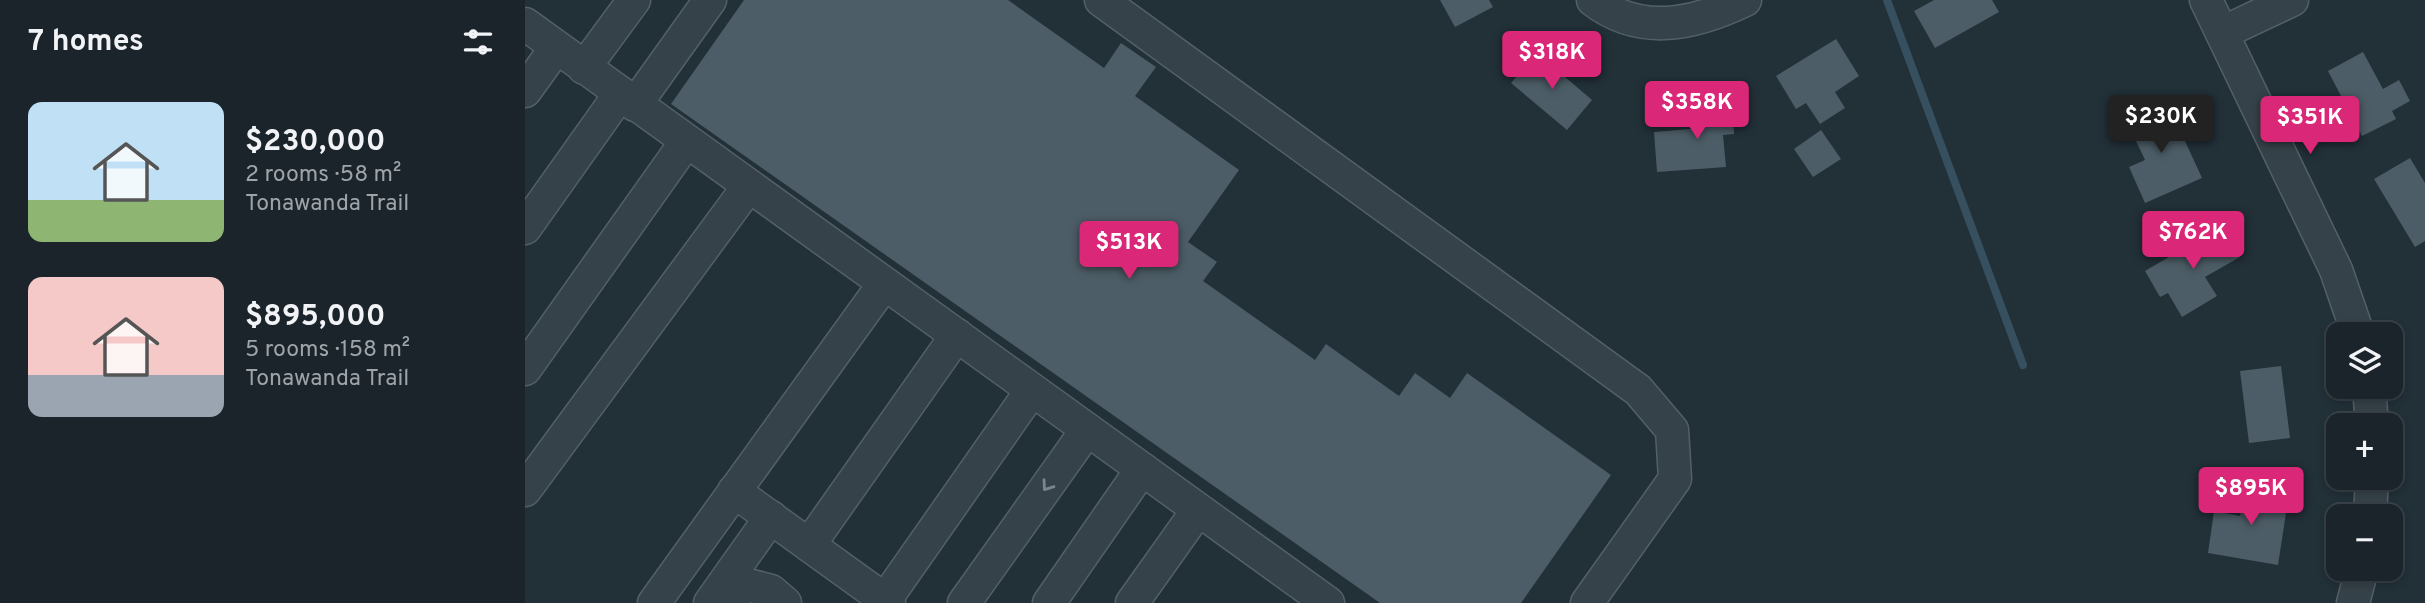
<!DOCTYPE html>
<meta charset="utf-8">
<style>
body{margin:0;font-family:Overpass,sans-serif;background:#232c32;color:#f1f3f6;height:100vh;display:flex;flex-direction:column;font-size:26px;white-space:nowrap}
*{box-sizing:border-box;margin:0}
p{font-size:23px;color:#9fa4a8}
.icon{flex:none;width:38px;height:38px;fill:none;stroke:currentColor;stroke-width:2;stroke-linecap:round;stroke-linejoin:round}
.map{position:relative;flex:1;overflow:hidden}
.sheet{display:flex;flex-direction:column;background:#1a242a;width:525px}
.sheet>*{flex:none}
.buttons{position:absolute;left:1801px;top:322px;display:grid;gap:14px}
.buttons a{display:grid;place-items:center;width:77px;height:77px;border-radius:14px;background:#1a242a;box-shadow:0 4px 10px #0003,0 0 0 2px #384147;font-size:35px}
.price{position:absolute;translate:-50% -60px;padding:0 16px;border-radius:7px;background:#db2777;color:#fff;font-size:23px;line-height:46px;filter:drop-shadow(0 2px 4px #0008)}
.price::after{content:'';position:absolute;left:50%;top:42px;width:21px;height:16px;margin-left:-10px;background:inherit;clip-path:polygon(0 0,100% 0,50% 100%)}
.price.current{background:#222;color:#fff}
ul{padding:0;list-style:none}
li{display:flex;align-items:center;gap:21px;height:175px;padding:0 28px}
li span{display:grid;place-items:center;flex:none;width:196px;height:140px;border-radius:14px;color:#555}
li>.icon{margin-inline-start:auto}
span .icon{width:84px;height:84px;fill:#fffc;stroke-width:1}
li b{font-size:30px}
h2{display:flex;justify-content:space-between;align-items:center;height:84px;padding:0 28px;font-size:30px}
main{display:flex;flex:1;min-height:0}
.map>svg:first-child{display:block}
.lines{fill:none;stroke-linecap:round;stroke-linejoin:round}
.stream{stroke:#36505f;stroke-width:8}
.building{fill:#4d5d67}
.minor-casing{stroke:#546067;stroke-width:35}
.minor{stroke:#364249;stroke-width:32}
.oneway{stroke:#7a868d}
</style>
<main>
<section class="sheet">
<h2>7 homes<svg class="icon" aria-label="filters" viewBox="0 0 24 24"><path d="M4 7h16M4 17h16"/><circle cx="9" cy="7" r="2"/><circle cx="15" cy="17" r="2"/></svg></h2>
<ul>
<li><span style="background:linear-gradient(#bfe0f5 70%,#8fb573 0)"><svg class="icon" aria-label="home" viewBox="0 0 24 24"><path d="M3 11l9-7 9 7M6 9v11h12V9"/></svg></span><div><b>$230,000</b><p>2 rooms · 58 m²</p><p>Tonawanda Trail</p></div></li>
<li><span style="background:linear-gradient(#f6c9c9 70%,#9aa5b1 0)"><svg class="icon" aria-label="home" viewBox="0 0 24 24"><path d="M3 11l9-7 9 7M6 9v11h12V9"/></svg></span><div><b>$895,000</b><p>5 rooms · 158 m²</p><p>Tonawanda Trail</p></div></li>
</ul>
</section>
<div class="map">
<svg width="1900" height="603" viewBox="0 0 1900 603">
<rect width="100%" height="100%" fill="#223038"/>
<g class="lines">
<path class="stream" d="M1362,0l136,365"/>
</g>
<g class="building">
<path d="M219,0h264l96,68 17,-25 35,24 -21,29 104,74 -51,72 29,20 -14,19 112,79 11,-16 73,52 16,-23 35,25 17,-25 144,102 -90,128h-141l-709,-499z"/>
<path d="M915,0h49l4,7 -38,20z"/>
<path d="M1409,0h58l7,12 -64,36 -21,-37z"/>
<path d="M1311,39l23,37 -24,16 10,16 -25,16 -14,-21 -10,6 -20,-33z"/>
<path d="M1838,52l20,37 16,-9 11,21 -18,10 4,8 -34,17 -34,-65z"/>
<path d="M1012,53l55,47 -25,30 -56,-47z"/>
<path d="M1207,100l2,34 -11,1 3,32 -69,5 -3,-40 48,-4 -1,-26z"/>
<path d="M1643,104l34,74 -57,25 -16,-36 16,-7 -18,-38z"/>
<path d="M1296,130l20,29 -28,18 -19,-28z"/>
<path d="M1885,158l15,25v58l-10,6 -41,-68z"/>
<path d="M1697,226l18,31 -35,20 12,19 -35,21 -14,-24 -8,4 -15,-26z"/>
<path d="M1756,366l9,72 -41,5 -9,-72z"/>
<path d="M1720,481l37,6 -3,24 7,2 -8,52 -70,-12 6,-42 26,5z"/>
</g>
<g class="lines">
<g class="minor-casing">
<g id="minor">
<path d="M576,0l537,390 34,40 3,49 -88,124"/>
<path d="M1068,0c48,37 102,24 152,0"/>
<path d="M1681,0l130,270 22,64"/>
<path d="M0,24l803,579"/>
<path d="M1697,33l70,-33"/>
<path d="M59,68l50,-68"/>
<path d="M0,91l31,-43"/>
<path d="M110,105l75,-105"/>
<path d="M0,228l95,-134"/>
<path d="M0,369l161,-227"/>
<path d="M1844,387l3,38"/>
<path d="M0,490l223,-303"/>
<path d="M209,491l151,109 -2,3"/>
<path d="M1845,516l2,-38"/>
<path d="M284,545l148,-210"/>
<path d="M129,603l230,-319"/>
<path d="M185,603l61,-86"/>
<path d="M194,603l29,-18 23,6 14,12"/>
<path d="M364,603l-4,-3 147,-210"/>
<path d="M439,603l123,-173"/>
<path d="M524,603l93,-134"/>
<path d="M607,603l66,-93"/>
<path d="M1828,603l9,-34"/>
</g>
</g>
<use href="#minor" class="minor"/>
</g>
<defs><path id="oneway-chevron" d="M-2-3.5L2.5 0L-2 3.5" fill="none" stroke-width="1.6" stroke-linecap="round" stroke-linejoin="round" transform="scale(1.75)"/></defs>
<use class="oneway" href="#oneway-chevron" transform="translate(522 486) rotate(125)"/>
</svg>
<div class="buttons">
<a><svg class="icon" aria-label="layers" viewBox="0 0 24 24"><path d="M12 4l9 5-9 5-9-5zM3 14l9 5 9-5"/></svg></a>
<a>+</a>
<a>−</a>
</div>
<b class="price" style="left:1027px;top:91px">$318K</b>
<b class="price" style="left:1172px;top:141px">$358K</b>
<b class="price current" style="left:1636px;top:155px">$230K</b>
<b class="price" style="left:1785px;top:156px">$351K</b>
<b class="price" style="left:1668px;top:271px">$762K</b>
<b class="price" style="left:604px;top:281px">$513K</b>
<b class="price" style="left:1726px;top:527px">$895K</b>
</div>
</main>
